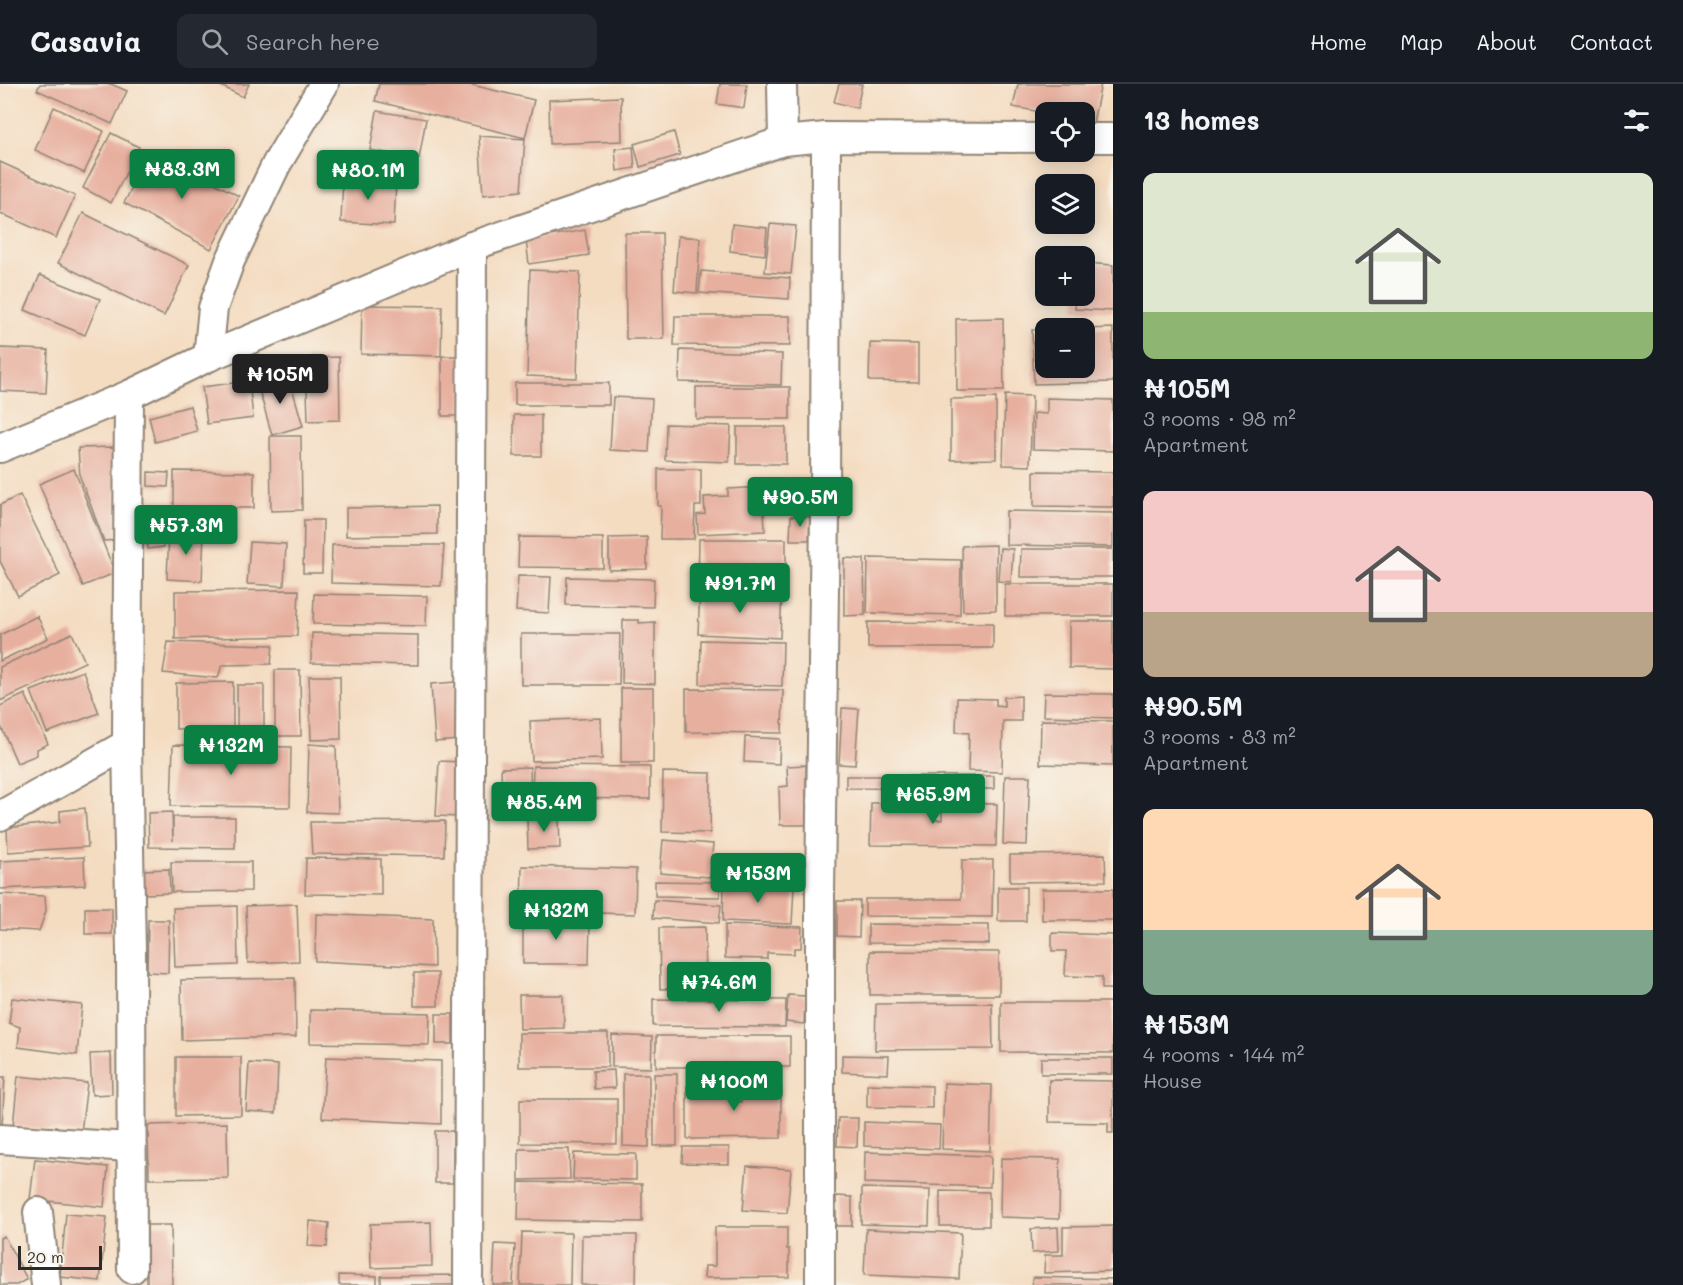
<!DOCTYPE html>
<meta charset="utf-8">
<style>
body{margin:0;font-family:Mali,sans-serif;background:#242831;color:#f1f3f6;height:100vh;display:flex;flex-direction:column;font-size:22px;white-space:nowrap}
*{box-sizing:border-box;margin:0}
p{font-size:20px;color:#9ea1a6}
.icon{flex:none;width:33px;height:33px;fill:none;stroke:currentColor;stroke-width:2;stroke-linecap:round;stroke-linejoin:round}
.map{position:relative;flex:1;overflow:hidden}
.panel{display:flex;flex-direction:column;background:#171b24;width:570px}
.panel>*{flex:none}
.controls{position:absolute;left:1035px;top:18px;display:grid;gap:12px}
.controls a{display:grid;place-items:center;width:60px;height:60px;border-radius:12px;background:#171b24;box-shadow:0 3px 15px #0003;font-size:30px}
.scale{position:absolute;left:18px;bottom:15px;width:84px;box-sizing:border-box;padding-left:6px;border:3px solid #2b2b2b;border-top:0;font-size:16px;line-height:21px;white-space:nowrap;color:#2b2b2b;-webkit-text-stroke:4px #f7f3e8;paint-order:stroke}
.price{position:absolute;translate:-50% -51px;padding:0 14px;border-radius:6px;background:#0b8043;color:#fff;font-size:20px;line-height:39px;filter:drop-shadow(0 2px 3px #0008)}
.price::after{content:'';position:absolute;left:50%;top:36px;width:18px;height:14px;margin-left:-9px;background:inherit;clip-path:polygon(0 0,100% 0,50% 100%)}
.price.selected{background:#222;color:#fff}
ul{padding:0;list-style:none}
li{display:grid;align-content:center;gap:12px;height:318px;padding:0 30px}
li span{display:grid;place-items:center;height:186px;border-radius:12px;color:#555}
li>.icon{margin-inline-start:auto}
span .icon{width:108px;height:108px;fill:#fffc;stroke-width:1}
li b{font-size:26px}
h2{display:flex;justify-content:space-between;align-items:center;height:72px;padding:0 30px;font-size:26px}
header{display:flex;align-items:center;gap:36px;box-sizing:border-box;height:84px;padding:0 30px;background:#171b24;border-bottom:2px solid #363941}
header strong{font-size:28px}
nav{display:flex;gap:33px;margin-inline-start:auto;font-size:21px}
.search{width:420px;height:54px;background:#242831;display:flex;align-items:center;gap:15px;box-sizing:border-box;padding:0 21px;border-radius:12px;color:#9ea1a6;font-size:22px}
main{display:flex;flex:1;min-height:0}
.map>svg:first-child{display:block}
.building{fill:#e7af9e;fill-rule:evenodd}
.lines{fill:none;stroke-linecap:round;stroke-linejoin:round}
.minor-casing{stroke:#908476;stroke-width:32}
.minor{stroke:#fff;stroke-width:28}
</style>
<header>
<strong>Casavia</strong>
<div class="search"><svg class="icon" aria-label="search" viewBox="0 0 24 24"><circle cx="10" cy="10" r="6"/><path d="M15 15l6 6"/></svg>Search here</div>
<nav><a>Home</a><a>Map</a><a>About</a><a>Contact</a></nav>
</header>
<main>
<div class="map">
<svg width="1113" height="1201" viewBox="0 0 1113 1201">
<rect width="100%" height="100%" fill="#f7f3e8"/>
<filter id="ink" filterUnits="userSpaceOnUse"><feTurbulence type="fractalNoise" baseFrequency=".0167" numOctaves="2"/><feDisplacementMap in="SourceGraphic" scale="12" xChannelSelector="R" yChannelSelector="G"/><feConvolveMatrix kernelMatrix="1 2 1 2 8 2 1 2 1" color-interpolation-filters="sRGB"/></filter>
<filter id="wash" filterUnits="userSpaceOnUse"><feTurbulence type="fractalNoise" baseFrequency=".008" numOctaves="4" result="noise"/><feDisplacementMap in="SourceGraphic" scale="24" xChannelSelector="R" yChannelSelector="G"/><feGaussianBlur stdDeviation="1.35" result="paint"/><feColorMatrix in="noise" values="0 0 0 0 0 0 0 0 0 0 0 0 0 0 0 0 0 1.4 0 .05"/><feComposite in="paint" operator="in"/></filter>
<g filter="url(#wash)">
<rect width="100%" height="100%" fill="#f4dcc1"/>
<g id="blocks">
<g class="building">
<path d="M40,0h71l16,7 -15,33 -75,-34z"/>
<path d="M217,0h32l-6,13z"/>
<path d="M379,0h89l66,16 -9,38 -150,-37z"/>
<path d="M720,0h27l-3,24 -27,-4z"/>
<path d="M839,0h23l-5,24 -23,-6z"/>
<path d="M1018,0h83l-8,39 -9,-2v-9l-38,1 -33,-6z"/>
<path d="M621,13l1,44 -72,3 -1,-44z"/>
<path d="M54,23l50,24 -20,42 -49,-23z"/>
<path d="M377,27l49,8 -7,40 -49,-9z"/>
<path d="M674,48l6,23 -40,12 -6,-23z"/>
<path d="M111,49l28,14 -28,56 -28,-15z"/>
<path d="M479,52l46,3 -4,52 -38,4z"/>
<path d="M633,63l2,21 -18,3 -2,-22z"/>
<path d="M152,66l87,46 -28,53 -87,-46z"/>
<path d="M0,78l75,34 -19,42 -56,-25z"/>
<path d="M343,93l53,3 -2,45 -53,-3z"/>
<path d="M83,129l106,52 -25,51 -106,-53z"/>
<path d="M732,140l35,4 -2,27 -35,-4z"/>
<path d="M770,140l26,2 -5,48 -26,-2z"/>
<path d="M585,146l4,25 -60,9 -3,-24z"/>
<path d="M625,149h37l2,106h-38z"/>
<path d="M678,152l22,2 -3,55 -23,-2z"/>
<path d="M1084,179l29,2v46l-38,-2 1,-13h8z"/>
<path d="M530,186l50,2 -3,106 -50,-2z"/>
<path d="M701,187l89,7 -1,21 -90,-6z"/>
<path d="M40,191l60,24 -15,36 -60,-25z"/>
<path d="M362,221l80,1 -1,50 -80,-2z"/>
<path d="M675,232h115v30l-116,-1z"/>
<path d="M1003,234l1,73h-47l-1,-72z"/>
<path d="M1113,244v54l-79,2 -2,-54h14v38h38v-39z"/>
<path d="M870,259l48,1v38l-49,-1z"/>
<path d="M1,264l47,2 -2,43 -46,-2z"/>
<path d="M680,266l102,4 -1,31 -102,-3z"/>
<path d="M442,272h20l-1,60h-19z"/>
<path d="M339,273l1,63 -32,1 -2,-63z"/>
<path d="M288,290l15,52 -31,9 -15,-52z"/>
<path d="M249,297l4,37 -46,6 -5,-37z"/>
<rect x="515" y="299" width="94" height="22"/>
<rect x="696" y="303" width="94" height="32"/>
<path d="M1005,311l27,1 -2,70 -27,-1z"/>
<path d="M613,313l39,2 -3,53 -39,-2z"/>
<path d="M996,314v61l-45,1v-61z"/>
<path d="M1047,314l66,2v51l-80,-2 1,-36 13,1z"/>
<path d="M190,322l7,25 -42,11 -6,-25z"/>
<rect x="514" y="331" width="27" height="41"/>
<path d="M666,340l65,2 -2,36 -64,-2z"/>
<rect x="737" y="343" width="49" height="37"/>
<path d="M270,352h31l1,74 -31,1z"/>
<path d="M115,363l2,93 -13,1 -24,-64 -2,-29z"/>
<path d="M74,385l41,104 -32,13 -44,-102z"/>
<path d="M658,385h43v37h-6l-1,33h-34l1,-33h-3z"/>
<path d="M174,387l80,1v36h-80z"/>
<path d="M1034,387l79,1v35l-79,-1z"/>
<path d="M148,388l21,1 -1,14 -20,-1z"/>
<path d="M763,403l2,44 -67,3 -1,-19 8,-1 -1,-17 24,-1v-7z"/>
<path d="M20,411l40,80 -42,21 -18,-35v-56z"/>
<path d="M437,422v28l-91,2v-28z"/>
<path d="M1006,427l107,2v34l-107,-2z"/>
<path d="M791,432l19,1 -1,23h-19z"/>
<path d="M304,436h19l-1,53h-19z"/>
<path d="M162,439l2,24 -16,2 -3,-24z"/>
<path d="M169,447l35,2 -2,48 -35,-2z"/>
<path d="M519,453l84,1v30l-85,-1z"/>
<path d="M647,453v32l-38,1v-32z"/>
<path d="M699,455h87v45l-88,1z"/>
<path d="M250,458l36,2 -2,42 -37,-2z"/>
<path d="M332,461h112l-3,41 -110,-3z"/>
<path d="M996,461v65l-33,1 -1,-65z"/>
<path d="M1000,464l13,1 -2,33 -13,-1z"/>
<path d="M1021,465h92v28h-93z"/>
<path d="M844,474l20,1 1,56 -21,1z"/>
<path d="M868,474l93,2 -1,55 -93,-2z"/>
<path d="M518,492l33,1 -2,36 -33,-2z"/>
<path d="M567,493l87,2 -1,28 -87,-2z"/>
<rect x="1005" y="500" width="108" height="32"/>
<path d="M700,505l82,4 -2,45 -82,-4z"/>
<path d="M299,506l-2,46 -122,3v-48z"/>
<path d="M314,510l113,2 -1,30 -113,-2z"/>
<path d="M37,532l11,22 -48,23v-26z"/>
<path d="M623,536h16v3l16,-1v62l-33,-1z"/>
<path d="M1069,537h44v48l-44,-1z"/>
<path d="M868,538l125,1v25h-125z"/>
<path d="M72,549l13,29 -85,39v-34z"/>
<path d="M312,549l106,2v30l-107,-2z"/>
<path d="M521,550h99l-1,51h-98z"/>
<path d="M701,556l82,2 -1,44 -82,-2z"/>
<path d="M168,558l105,3 -2,19 -49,1 -4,13 -55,-5z"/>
<path d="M275,586h25l1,66h-26z"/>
<path d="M83,587l16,42 -52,20 -16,-42z"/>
<path d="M309,592h31l1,63 -30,1z"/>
<path d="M233,598v46l-57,1v-46z"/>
<path d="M456,598l4,58 -25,2 -4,-58z"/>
<path d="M237,601h27v41l-27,1z"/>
<rect x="621" y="604" width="32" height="75"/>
<path d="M686,605l97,1 -1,43 -96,-1z"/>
<path d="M1044,609l69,1v24l-70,-2z"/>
<path d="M25,610l23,50 -11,5v6l-20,8 -17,-39v-18z"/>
<path d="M1021,612v25h-18l-1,51 -34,-1 1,-38 -13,-1 1,-34 39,1v6l8,1v-9z"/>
<path d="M842,624l17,1 -4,56 -16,-1z"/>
<path d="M601,634l1,41 -70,2 -2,-40z"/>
<path d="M1041,636l72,1v45l-73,-2z"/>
<path d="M745,653l35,2 -1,25 -35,-2z"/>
<path d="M309,660l27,2 2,67 -31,-1z"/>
<path d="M173,661l118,2 -1,60 -119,-1z"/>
<path d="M439,677l23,1 -3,55 -23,-1z"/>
<path d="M806,681v60h-26l-1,-38 9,-1 -1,-20z"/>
<path d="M533,682l117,1v32l-118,-1z"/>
<path d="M530,683l1,38 -29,1 -1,-38z"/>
<path d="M663,688l48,1 -1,60 -48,-1z"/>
<path d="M846,692h148v13l-148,-1z"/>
<path d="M1005,692h25l-3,69 -24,-1z"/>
<path d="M871,719h62v17h9v-17l55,1 -1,42 -126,-1z"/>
<path d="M85,724l3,39 -80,5 -1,-24 53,-6v-11z"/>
<path d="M172,728l1,29v-24h62v31l-86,-1 -1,-34z"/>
<path d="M559,733l1,31 -32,1 -1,-31z"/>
<path d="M445,737l-1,35 -132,-2 -2,-32z"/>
<path d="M663,756l50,4 -3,33 -50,-4z"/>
<path d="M1105,770l1,27 -96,1v-27z"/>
<path d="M84,773l1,28 -85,4v-28z"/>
<path d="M306,774l75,1v36l-76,-1z"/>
<path d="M765,775h39v25l-40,1z"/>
<path d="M962,776h31l-1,57 -127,-1v-17h96z"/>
<path d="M171,778h80v29l-79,1z"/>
<path d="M522,782l114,3 -1,45 -114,-3z"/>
<path d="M169,785l1,24 -27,1 -1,-24z"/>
<path d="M655,797l65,1v15l-65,-1z"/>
<path d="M724,800l70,3 -2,37 -69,-3z"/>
<rect x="998" y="803" width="28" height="34"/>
<rect x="1042" y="805" width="71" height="31"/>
<path d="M0,810l45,2 1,15 -7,20 -39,-2z"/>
<path d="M654,816l67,5 -2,18 -66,-5z"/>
<path d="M837,817h23l-1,36 -22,-1z"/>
<path d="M297,820l2,57 -51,2 -2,-57z"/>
<path d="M237,822l1,59 -63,2 -2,-59z"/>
<rect x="85" y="824" width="27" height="26"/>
<path d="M316,830l117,5 1,48 -119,-6z"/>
<path d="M523,834h67l-1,46h-66z"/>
<path d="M148,836h21l-1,53 -21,-1z"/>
<path d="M868,840l121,1v19l-121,-1z"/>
<path d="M725,841l77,2 -1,21h-7v6l-27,-1v6l-42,-1z"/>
<path d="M705,843l1,61 -46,1 -1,-61z"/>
<path d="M1052,849l61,2v54h-11v-12l-37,-1 1,-25h-14z"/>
<path d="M870,867l129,1v43h-129z"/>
<rect x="414" y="889" width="24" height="33"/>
<path d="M295,894l1,59 -114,3 -1,-60z"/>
<path d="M519,911h44l1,33 -44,1z"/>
<path d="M788,911l17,1 -1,28 -18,-2z"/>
<path d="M12,914l70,7 -5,50 -59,-8 2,-20 -11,-4z"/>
<path d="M653,915l133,1 -1,27 -132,-1z"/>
<path d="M1001,918h112v51l-112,-1z"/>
<path d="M992,919l1,46 -118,1 1,-46z"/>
<path d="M310,926l120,3 -1,32 -119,-2z"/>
<rect x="436" y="930" width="17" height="30"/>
<rect x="519" y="949" width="89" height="34"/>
<path d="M612,951l40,2 -1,31 -39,-1z"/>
<rect x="656" y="952" width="134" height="31"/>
<path d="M111,969l1,41 -20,1 -2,-41z"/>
<path d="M842,971l47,1 -1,18 -46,-2z"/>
<path d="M176,973h65v58l-65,1z"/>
<path d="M326,973l115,4v63l-119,-6z"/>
<rect x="1041" y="974" width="72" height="16"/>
<path d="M249,979l29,2 -2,48 -30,-2z"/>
<path d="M614,986l1,18 -21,1 -1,-18z"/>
<path d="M623,990h26v73l-26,-1z"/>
<rect x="654" y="990" width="23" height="72"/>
<path d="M18,992l69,7 -6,50 -68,-7z"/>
<path d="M0,993h5l-3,49h-2z"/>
<path d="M1049,996l64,1v52h-5v-10l-59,-1z"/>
<path d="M944,999l48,2 -2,66 -48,-2z"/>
<path d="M867,1000l65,2v22l-65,-1z"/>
<path d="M687,1002l94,1v51l-94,1zM732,1008l10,1 -1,9 -10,-1z"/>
<path d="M520,1015h97v45l-97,-1z"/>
<path d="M838,1034h20l-1,29 -20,-1z"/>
<path d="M864,1038l76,3 -1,24 -75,-3z"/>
<path d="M227,1039l1,55 -79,1 -1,-54z"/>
<rect x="435" y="1047" width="18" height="52"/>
<path d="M683,1063h46v17l-47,-1z"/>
<path d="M519,1065h50l1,30 -51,1z"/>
<path d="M865,1068l126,4 -1,31 -126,-4z"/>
<path d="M574,1069l62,1v26l-63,-1z"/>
<path d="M1001,1074l59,1 -1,60 -59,-2z"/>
<path d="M35,1075l73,8 -4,40 -74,-8z"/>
<path d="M747,1082l44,3 -4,44 -44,-3z"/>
<path d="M519,1098l123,2v38l-124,-2z"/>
<path d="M862,1104l68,2 -1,36 -68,-2z"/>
<path d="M940,1107l49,1v34h-49z"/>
<path d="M836,1112l16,1v29h-16z"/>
<path d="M66,1130l41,3 -7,64 -40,-4z"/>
<path d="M310,1137l19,2 -2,24 -19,-1z"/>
<path d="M431,1138l1,44 -61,2 -1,-44z"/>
<path d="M147,1141h24l1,60h-25z"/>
<path d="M1113,1142v45l-69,2 1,-18h18v-28z"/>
<path d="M715,1143h72v22h2v28l-85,1 1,-12h10z"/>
<path d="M1058,1143l1,24 -27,2 -1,-24z"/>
<path d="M866,1145l95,4 -2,46 -95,-4z"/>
<path d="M522,1148l49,1 -1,52h-50z"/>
<path d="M582,1151h55l-1,50h-55z"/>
<path d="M4,1152l23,43 -10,6h-17v-47z"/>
<path d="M495,1160l20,1 -2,40h-20z"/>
<path d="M339,1191l38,1v9h-38z"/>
<path d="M455,1191v10h-74v-9z"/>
<path d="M1033,1193l80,2v6h-81z"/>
</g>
</g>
</g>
<g filter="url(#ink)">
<use href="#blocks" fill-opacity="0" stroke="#908476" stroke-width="1.5"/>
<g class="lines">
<g class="minor-casing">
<g id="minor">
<path d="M782,0l1,57"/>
<path d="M1084,54h29"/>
<path d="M208,273l5,-49 17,-47 46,-96 48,-81"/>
<path d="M129,311l-2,349 4,207 1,318"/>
<path d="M0,364l129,-53 79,-38 264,-111 311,-105 43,-4 220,1"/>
<path d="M0,732l127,-72"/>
<path d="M0,1055l131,8"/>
<path d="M38,1128l8,73"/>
<path d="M468,1201l4,-1039"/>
<path d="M820,1201v-392l5,-381 1,-375"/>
</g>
</g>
<use href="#minor" class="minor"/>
</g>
</g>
</svg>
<div class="controls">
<a><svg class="icon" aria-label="locate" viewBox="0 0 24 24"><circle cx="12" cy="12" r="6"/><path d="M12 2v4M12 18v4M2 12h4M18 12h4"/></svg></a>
<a><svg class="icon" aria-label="layers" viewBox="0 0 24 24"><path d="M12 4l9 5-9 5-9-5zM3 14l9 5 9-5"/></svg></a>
<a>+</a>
<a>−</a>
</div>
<div class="scale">20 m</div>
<b class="price" style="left:182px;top:116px">₦83.3M</b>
<b class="price" style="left:368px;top:117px">₦80.1M</b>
<b class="price selected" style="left:280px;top:321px">₦105M</b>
<b class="price" style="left:800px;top:444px">₦90.5M</b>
<b class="price" style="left:186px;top:472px">₦57.3M</b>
<b class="price" style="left:740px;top:530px">₦91.7M</b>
<b class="price" style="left:231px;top:692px">₦132M</b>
<b class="price" style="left:933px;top:741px">₦65.9M</b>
<b class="price" style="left:544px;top:749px">₦85.4M</b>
<b class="price" style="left:758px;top:820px">₦153M</b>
<b class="price" style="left:556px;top:857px">₦132M</b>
<b class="price" style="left:719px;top:929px">₦74.6M</b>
<b class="price" style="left:734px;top:1028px">₦100M</b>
</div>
<section class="panel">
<h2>13 homes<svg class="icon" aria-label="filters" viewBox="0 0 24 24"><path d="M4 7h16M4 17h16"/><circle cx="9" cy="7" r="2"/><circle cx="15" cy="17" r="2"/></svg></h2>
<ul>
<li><span style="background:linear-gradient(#dfe7d0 75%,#8fb573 0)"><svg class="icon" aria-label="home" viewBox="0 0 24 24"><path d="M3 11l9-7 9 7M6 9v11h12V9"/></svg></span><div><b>₦105M</b><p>3 rooms · 98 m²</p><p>Apartment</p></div></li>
<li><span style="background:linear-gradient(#f6c9c9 65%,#b9a48a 0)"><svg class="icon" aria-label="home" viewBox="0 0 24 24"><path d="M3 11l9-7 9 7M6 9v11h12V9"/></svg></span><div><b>₦90.5M</b><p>3 rooms · 83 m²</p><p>Apartment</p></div></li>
<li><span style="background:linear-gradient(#ffd9b3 65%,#7fa58c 0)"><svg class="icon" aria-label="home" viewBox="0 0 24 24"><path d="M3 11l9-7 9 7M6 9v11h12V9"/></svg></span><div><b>₦153M</b><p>4 rooms · 144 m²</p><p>House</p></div></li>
</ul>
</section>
</main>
